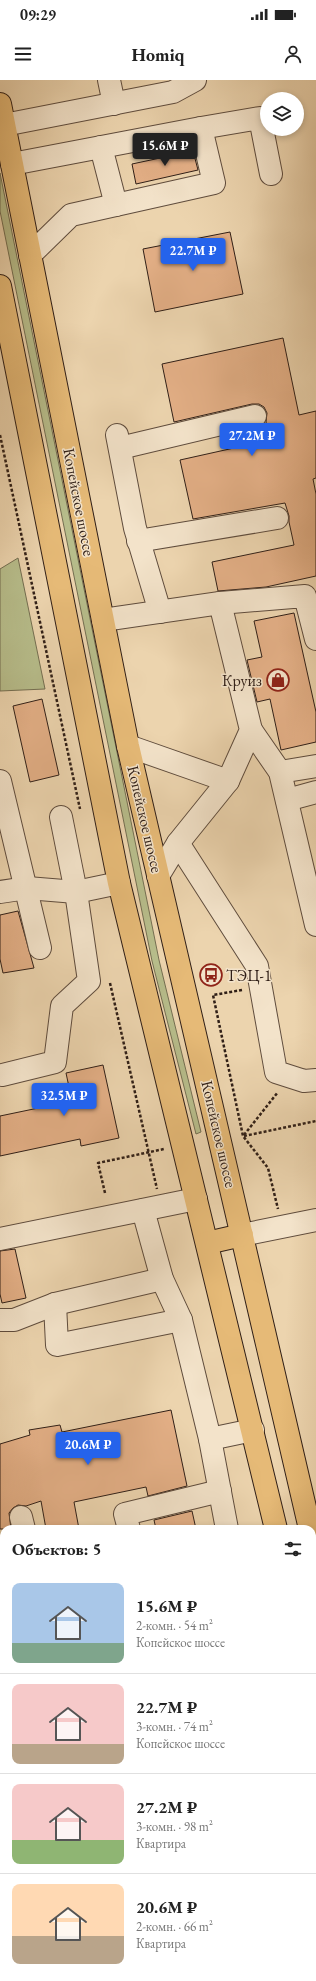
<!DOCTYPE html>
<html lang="ru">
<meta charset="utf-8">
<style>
body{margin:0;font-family:"EB Garamond",serif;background:#f2f2f2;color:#222;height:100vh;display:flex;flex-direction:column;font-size:15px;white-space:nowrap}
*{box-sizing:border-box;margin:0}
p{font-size:13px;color:#767676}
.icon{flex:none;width:22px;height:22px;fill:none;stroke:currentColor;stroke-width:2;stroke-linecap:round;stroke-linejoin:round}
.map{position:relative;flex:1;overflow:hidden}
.panel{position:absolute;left:0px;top:1445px;width:316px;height:456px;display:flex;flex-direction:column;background:#fff;border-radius:12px 12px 0 0;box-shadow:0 2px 6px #0003}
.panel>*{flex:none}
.controls{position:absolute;left:260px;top:12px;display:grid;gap:8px}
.controls a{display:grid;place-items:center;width:44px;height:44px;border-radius:50%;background:#fff;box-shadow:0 2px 6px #0003;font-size:20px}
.price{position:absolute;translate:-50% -34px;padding:0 9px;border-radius:4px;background:#2563eb;color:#fff;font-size:13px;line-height:26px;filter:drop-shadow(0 1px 2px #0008)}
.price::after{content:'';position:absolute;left:50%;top:24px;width:12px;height:9px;margin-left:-6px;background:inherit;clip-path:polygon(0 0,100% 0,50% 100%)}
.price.active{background:#222;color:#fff}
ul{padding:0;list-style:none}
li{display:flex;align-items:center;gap:12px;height:100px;padding:0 12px}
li+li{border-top:1px solid #e0e0e0}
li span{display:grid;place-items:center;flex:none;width:112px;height:80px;border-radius:8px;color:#555}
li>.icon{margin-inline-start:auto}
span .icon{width:48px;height:48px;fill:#fffc;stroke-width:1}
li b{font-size:17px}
h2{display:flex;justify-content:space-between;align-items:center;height:48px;padding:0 12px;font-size:17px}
.status{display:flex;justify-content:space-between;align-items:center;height:28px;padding:0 20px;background:#fff;direction:ltr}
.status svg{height:11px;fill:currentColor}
header{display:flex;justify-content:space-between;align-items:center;height:52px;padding:0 12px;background:#fff;font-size:18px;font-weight:700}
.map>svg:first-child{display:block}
.green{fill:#b7bd8b;stroke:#746e51}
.building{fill:#e3af86;stroke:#301f17}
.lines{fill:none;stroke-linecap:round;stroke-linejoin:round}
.minor-casing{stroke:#5f4c3d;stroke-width:24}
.major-casing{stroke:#301f17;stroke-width:24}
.path{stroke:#301f17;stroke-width:2.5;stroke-dasharray:3 2;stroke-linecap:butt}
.minor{stroke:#f3e3ca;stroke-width:22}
.major{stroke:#e6ba77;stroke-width:22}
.labels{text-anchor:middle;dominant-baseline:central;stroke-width:3;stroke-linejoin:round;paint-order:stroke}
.street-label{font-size:16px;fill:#301f17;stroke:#f3e3ca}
.poi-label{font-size:16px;fill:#301f17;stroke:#f3e3ca;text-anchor:end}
</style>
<div class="status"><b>09:29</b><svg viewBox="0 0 49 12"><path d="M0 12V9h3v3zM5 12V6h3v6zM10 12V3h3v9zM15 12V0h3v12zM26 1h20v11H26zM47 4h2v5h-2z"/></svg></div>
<header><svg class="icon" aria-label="menu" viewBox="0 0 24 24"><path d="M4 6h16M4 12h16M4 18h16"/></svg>Homiq<svg class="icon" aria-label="person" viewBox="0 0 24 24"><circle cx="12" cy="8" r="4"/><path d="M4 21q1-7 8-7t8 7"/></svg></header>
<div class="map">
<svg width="316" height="1901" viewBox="0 0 316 1901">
<rect width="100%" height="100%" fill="#ecd4ae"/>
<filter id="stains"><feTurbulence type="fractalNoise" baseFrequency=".005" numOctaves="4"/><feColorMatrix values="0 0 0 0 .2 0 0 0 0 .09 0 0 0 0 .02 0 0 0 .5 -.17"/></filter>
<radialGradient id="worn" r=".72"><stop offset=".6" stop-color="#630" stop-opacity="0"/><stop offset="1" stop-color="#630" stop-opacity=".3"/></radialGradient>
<g class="green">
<path d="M0,93l159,787 42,172 -5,2 -44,-173 -152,-750z"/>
<path d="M18,478l27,131 -45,2v-122z"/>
</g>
<g class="building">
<path d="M193,71l5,19 -62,14 -4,-20z"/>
<path d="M230,152l13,62 -88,18 -12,-63z"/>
<path d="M283,258l16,77 17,-4v67l-3,1 3,15v82l-50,11 -48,4 -6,-29 82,-17 -5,-23v-6l-4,-13 -92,16 -13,-59 90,-20 -4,-18 1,-9 -3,-6 -5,-3h-7l-78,18 -12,-58z"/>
<path d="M294,533l22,99v30l-35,8 -11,-51 -13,3 -10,-42 15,-3 -8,-36z"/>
<path d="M42,619l17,76 -29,7 -17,-76z"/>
<path d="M18,831l16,57 -31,5 -3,-14v-44z"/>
<path d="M103,985l16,73 -38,8 -1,-7 -80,17v-40l72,-15 -6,-28z"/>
<path d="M15,1169l11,49 -24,5 -2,-9v-43z"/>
<path d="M171,1330l16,76 -39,10 -2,-9 -72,15 5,27h-33l-5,-28 -15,5 -8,-1 -5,3 -4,5 2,16h-11v-85l30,-9 -1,-5 31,-5 2,7z"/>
<path d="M192,1431l4,18h-40l-2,-9z"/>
</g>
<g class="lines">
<g class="minor-casing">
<g id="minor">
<path d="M109,0l5,24"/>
<path d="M4,45l169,-33 22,-12"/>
<path d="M201,48l59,-10 11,56"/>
<path d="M101,67l15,58"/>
<path d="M12,84l189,-36 13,55 -143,32 -41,40"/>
<path d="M117,355l18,93 25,84"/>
<path d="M120,368l135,-32"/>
<path d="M138,461l139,-23"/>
<path d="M220,523l85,-7 11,43"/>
<path d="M103,540l117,-17 31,127 -23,51 -50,62 -20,33"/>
<path d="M251,650l29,42 36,153"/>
<path d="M128,666l100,35"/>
<path d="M280,692l36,-6"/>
<path d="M0,701l40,167"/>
<path d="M287,720l29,-8"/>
<path d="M178,763l79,123 19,106 28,9 12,-1"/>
<path d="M0,812l27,-4 49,4 43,-9"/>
<path d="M2,995l53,-13 7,-56 27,-25 -13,-89 -15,-75"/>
<path d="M143,1130l19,69 19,41 29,119 17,90"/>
<path d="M242,1155l74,-15"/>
<path d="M0,1159l196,-40"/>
<path d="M55,1224l2,41 124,-25"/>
<path d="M0,1240h14l41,-16 107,-25"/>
<path d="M210,1359l43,-9"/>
<path d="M21,1437l3,12"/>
<path d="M129,1449l-4,-15 95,-23"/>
<path d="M0,1635l4,11"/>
<path d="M0,1684l4,-1"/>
<path d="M312,1717l4,-1"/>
<path d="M0,1803l4,-1"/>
<path d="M312,1842l4,15"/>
<path d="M0,1872l4,-5"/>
<path d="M227,1897l1,4"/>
<path d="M146,1898l1,-1"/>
</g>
</g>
<g class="major-casing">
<g id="major">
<path d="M0,24l128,642 182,783"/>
<path d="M0,206l119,597 157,646"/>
<path d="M207,1163l35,-8"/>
<path d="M312,1458l4,17"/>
<path d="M312,1601l4,17"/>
</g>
</g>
<g class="path">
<path d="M0,355l80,374"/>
<path d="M110,903l47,206"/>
<path d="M242,910l-29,5 30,141 25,32 10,41"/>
<path d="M244,1055l34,-43"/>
<path d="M244,1056l72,-15"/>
<path d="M105,1113l-7,-30 66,-14"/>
</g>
<use href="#minor" class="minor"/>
<use href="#major" class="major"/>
</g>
<defs>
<g id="shop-ring" transform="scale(1.15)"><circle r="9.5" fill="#f3e3ca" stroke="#8f2418" stroke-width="1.5"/><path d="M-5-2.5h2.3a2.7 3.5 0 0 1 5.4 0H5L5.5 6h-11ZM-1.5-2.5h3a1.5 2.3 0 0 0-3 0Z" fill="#8f2418"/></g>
<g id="bus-ring" transform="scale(1.15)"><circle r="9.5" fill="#f3e3ca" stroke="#8f2418" stroke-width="1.5"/><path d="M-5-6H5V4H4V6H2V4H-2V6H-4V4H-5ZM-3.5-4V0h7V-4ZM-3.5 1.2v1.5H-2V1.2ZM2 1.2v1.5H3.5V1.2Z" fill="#8f2418"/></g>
</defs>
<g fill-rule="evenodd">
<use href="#shop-ring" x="278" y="600"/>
<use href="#bus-ring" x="211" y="895"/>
</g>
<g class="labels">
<g class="street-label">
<text transform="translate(79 422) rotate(79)">Копейское шоссе</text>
<text transform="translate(145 739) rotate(77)">Копейское шоссе</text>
<text transform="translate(219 1054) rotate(77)">Копейское шоссе</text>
</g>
<g class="poi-label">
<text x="262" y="600">Круиз</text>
<text x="226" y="895" text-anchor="start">ТЭЦ-1</text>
</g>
</g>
<rect width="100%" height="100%" filter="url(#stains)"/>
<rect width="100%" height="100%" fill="url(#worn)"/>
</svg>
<div class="controls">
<a><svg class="icon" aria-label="layers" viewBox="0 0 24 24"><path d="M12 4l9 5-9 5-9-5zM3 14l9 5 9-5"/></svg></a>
</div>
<b class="price active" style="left:165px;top:87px">15.6M ₽</b>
<b class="price" style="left:193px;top:192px">22.7M ₽</b>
<b class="price" style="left:252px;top:377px">27.2M ₽</b>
<b class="price" style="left:64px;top:1037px">32.5M ₽</b>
<b class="price" style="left:88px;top:1386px">20.6M ₽</b>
<section class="panel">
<h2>Объектов: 5<svg class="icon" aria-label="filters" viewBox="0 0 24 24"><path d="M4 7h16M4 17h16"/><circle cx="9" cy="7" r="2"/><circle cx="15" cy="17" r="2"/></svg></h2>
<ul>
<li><span style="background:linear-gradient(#a9c7e8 75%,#7fa58c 0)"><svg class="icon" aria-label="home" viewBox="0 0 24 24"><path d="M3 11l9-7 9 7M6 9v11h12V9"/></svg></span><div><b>15.6M ₽</b><p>2-комн. · 54 m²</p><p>Копейское шоссе</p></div></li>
<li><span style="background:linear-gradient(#f6c9c9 75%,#b9a48a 0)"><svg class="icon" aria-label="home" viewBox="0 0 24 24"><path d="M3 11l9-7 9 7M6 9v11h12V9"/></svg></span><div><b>22.7M ₽</b><p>3-комн. · 74 m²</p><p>Копейское шоссе</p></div></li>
<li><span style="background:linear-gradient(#f6c9c9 70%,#8fb573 0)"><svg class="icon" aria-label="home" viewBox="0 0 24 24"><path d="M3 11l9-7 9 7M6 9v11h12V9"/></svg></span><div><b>27.2M ₽</b><p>3-комн. · 98 m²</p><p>Квартира</p></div></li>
<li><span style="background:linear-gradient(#ffd9b3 65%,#b9a48a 0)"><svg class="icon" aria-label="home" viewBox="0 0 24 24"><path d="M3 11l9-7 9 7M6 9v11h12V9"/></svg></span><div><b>20.6M ₽</b><p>2-комн. · 66 m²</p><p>Квартира</p></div></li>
</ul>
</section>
</div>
